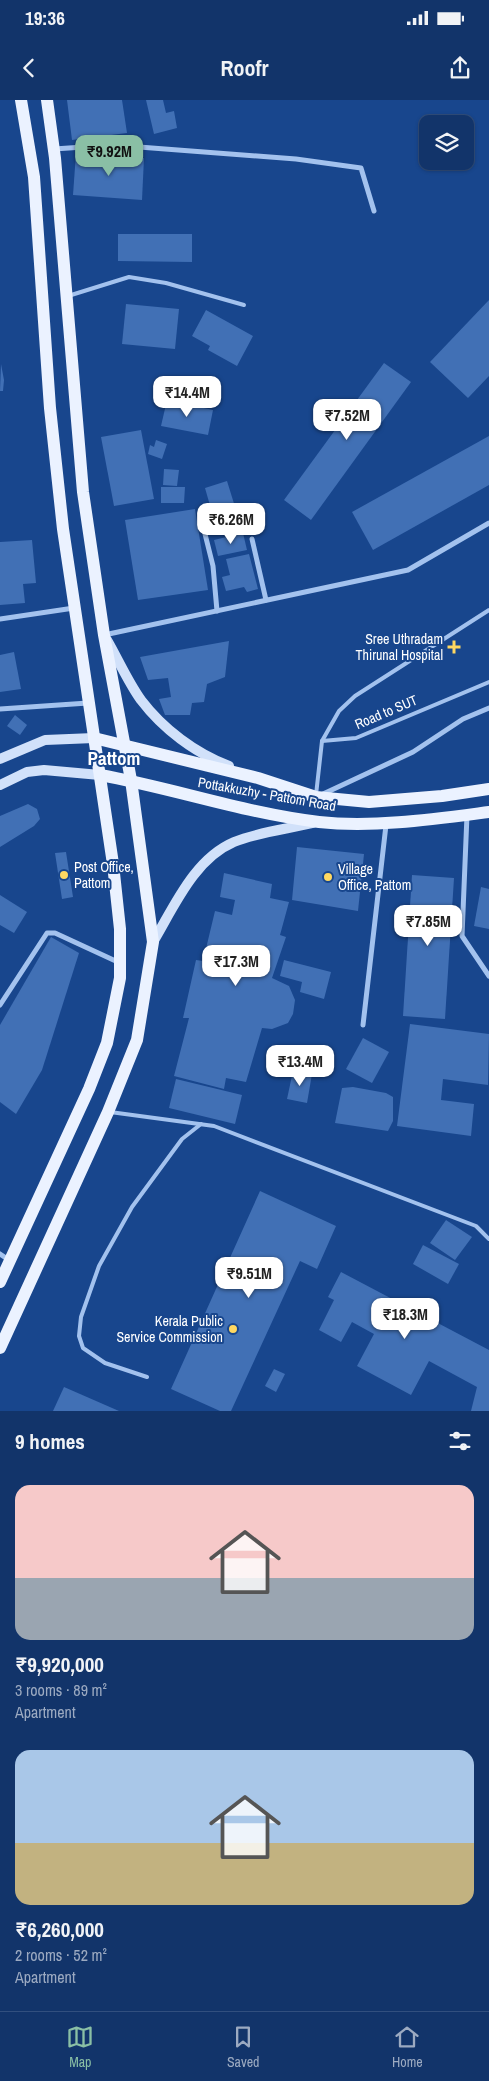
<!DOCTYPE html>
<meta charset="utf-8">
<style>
body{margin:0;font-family:"Archivo Narrow",sans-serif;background:#1f3f72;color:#f1f3f6;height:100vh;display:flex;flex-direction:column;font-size:19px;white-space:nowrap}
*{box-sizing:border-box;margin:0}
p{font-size:16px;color:#9caac1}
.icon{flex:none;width:28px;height:28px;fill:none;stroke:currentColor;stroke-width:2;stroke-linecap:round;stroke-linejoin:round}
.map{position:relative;height:1311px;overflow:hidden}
.drawer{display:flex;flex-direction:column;background:#12346a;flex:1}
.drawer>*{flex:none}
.fabs{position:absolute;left:419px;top:15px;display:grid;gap:10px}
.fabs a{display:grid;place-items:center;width:55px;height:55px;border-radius:10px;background:#12346a;box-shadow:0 1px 4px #0004,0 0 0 1px #314f7e;font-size:25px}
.price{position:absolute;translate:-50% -42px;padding:0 11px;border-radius:10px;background:#fff;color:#222;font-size:16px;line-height:32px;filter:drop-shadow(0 1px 2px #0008)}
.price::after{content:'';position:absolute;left:50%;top:30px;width:15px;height:11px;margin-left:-8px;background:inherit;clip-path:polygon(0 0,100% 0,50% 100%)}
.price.current{background:#8abfa5;color:#111}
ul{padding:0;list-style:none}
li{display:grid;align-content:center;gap:10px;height:265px;padding:0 15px}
li span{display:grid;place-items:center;height:155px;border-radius:15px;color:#555}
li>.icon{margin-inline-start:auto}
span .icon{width:90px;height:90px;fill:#fffc;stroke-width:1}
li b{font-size:21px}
h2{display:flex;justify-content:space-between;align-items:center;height:60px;padding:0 15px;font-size:21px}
.status{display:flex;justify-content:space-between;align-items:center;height:35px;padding:0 25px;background:#12346a;direction:ltr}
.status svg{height:14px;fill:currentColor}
header{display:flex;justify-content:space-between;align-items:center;height:65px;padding:0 15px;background:#12346a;font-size:22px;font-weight:700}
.tabs{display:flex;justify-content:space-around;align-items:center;height:70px;border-top:1px solid #314f7e;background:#12346a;font-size:14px;color:#9caac1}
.tabs a{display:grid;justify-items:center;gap:2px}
.tabs .current{color:#8abfa5}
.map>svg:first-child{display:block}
.building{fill:#4170b5}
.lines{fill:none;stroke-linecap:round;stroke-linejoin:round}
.lane{stroke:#a3c2ee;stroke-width:4}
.street{stroke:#a3c2ee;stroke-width:5}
.secondary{stroke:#d1e1fa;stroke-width:10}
.primary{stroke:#ebf2ff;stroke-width:12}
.poi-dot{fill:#ffd861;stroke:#18468d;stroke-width:2}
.labels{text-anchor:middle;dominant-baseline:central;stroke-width:4;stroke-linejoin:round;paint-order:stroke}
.poi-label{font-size:14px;fill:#fff;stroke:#18468d;text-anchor:end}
.street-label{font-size:14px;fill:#fff;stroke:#18468d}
.district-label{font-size:19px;font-weight:bold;fill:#fff;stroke:#18468d}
</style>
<div class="status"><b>19:36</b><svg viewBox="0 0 49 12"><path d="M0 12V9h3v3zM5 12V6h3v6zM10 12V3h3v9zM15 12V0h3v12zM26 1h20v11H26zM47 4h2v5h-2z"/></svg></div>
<header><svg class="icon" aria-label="back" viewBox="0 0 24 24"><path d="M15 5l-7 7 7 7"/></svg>Roofr<svg class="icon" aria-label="share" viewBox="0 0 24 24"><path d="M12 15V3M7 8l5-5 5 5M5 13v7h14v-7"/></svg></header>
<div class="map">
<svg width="489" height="1311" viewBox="0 0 489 1311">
<rect width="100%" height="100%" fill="#18468d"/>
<g class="building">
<path d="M67,0h55l5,33 -55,7z"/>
<path d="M146,0h17l3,13 8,-2 3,17 -23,6z"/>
<path d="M76,53l68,5 -2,42 -69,-5z"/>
<path d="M118,134h74v28l-74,-1z"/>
<path d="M489,200v76l-21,22 -38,-36z"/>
<path d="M126,204l53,5 -4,40 -53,-5z"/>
<path d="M206,210l47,26 -16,30 -29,-16 2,-4 -18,-10z"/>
<path d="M384,263l27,19 -100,138 -27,-20z"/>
<path d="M1,264l3,16 -1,11h-3z"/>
<path d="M167,300l46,10 -5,25 -47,-9z"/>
<path d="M141,330l13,69 -40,7 -13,-69z"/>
<path d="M489,336v49l-116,65 -21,-38z"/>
<path d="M156,340l11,4 -5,15 -14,-5 2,-9 4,2z"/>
<path d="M164,369l15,1 -2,16 -14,-1z"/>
<path d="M227,381l14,45 -29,9 -5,-17 6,-2 -8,-28z"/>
<path d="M161,387h24l-1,16h-23z"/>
<path d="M195,409l13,81 -70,10 -13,-80z"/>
<path d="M243,433l4,17 -29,6 -4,-16z"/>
<path d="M32,440l4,43 -13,1 2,19 -25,2v-63z"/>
<path d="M249,454l9,35 -11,3 -3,-5 -18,4 -4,-14 8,-2 -4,-16z"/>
<path d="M229,541l-4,36 -18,7 -3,18 -12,1 -2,12h-25l-6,-16 12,-2 -3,-19 -20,2 -8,-23z"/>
<path d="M14,552l7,37 -21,3v-37z"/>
<path d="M15,615l12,10 -7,10 -13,-9z"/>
<path d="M28,704l9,5 3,10 -6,7 -34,21v-31z"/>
<path d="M297,747l67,7 -6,57 -66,-11z"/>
<path d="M66,752l7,45 -11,2 -7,-46z"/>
<path d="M224,773l48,11 -2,14 19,4 -9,33 6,2 -14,41 17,8 6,14 -2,14 -5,9 -16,6 -10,-1 -16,54 -20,-4 -2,11 -50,-13 15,-58h-6l13,-58 7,1 12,-50 17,4 3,-15 -15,-3z"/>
<path d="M412,775l42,3 -9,141 -42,-3z"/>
<path d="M481,787l8,2v40l-15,-3z"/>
<path d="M0,795l27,17 -13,21 -14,-8z"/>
<path d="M51,837l28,16 -37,117 -26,44 -16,-12v-77z"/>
<path d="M284,860l47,12 -7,27 -24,-7 2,-10 -22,-6z"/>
<path d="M410,924l79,10 -1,51 -45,-6 -2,21 33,4 -3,32 -74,-10z"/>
<path d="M363,938l26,14 -17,31 -26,-14z"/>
<path d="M293,971l19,3 -5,29 -20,-4z"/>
<path d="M176,979l66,16 -7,29 -66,-16z"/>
<path d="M353,987l33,6 7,4v24l-5,10 -53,-8 7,-35z"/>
<path d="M260,1091l76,35 -19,43 -17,-8 -69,150h-11l-49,-22z"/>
<path d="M446,1120l26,17 -17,23 -25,-17z"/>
<path d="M423,1145l36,19 -11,20 -35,-20z"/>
<path d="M341,1172l148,78v61h-18l6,-24 -48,-26 -18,34 -54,-29 17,-32 -22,-12 -11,20 -22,-12 15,-30 -6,-3z"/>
<path d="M274,1269l11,5 -9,18 -11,-6z"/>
<path d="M64,1287l55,24h-66z"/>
</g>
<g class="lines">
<g class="lane">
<path d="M68,196l61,-19 37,6 78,22"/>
<path d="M322,641l34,-3 133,-56"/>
<path d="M316,695l6,-54 17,-30 16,-15 134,-86"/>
<path d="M110,1012l104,14 262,100 13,13"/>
<path d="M147,1277l-42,-14 -22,-15 -4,-12 2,-19 18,-51 33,-59 50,-68 19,-15"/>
</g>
<g class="street">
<path d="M54,49l59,-4 183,14 65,9 13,43"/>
<path d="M201,418l12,48 4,45"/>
<path d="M252,439l14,61"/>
<path d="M0,519l74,-11"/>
<path d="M104,535l304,-65 81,-47"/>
<path d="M0,609l88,-6"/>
<path d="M323,694l90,-42 50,-33 26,-11"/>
<path d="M467,715l-5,121 27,40"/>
<path d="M0,905l47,-72h8l65,30"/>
<path d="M363,925l23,-200"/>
<path d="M0,1154l9,6"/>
</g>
<g class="secondary">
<path d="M107,540c11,19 21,42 34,60 22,29 54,53 88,66"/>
<path d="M0,659l45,-19 49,-2"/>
<path d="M0,685l27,-13 17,-2 56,5"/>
<path d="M153,842c21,-35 41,-83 81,-100 24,-10 54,-13 79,-19"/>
</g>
<g class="primary">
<path d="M94,638l164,40 58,19 53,5 73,-6 47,-7"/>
<path d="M100,675c73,13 144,38 219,47 54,6 116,-3 170,-10"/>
<path d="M0,1182l89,-193 18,-46 13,-65v-49l-7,-65 -50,-335 -13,-121 -16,-231 -13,-77"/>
<path d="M0,1248l108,-236 29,-72 16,-98 -22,-162 -27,-145 -21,-143 -28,-334 -8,-58"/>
</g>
</g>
<g class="poi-dot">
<path d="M451.5 539.5h5v5h5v5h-5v5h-5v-5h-5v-5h5z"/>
<circle cx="64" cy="775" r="5"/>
<circle cx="328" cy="777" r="5"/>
<circle cx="233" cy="1229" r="5"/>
</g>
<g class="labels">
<g class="poi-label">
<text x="443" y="539">Sree Uthradam<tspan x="443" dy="16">Thirunal Hospital</tspan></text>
<text x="74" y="767" text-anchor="start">Post Office,<tspan x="74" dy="16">Pattom</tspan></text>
<text x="338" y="769" text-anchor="start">Village<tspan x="338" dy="16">Office, Pattom</tspan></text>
<text x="223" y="1221">Kerala Public<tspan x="223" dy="16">Service Commission</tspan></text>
</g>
<g class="street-label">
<text transform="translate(386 612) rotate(-23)">Road to SUT</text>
<text transform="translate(267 694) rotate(10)">Pottakkuzhy - Pattom Road</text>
</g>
<g class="district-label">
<text x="114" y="658">Pattom</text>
</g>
</g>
</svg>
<div class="fabs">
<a><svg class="icon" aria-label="layers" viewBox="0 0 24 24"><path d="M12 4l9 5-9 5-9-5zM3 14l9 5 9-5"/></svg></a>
</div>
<b class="price current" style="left:109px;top:77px">₹9.92M</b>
<b class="price" style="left:187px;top:318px">₹14.4M</b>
<b class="price" style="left:347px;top:341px">₹7.52M</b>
<b class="price" style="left:231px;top:445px">₹6.26M</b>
<b class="price" style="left:428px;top:847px">₹7.85M</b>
<b class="price" style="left:236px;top:887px">₹17.3M</b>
<b class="price" style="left:300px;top:987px">₹13.4M</b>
<b class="price" style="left:249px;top:1199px">₹9.51M</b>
<b class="price" style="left:405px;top:1240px">₹18.3M</b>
</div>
<section class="drawer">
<h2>9 homes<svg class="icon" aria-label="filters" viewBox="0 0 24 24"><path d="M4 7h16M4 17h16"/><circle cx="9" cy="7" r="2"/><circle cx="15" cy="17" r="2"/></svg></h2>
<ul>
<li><span style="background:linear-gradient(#f6c9c9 60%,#9aa5b1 0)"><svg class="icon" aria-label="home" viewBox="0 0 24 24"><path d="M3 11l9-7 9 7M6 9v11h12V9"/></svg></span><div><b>₹9,920,000</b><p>3 rooms · 89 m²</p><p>Apartment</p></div></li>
<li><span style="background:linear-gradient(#a9c7e8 60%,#c2b280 0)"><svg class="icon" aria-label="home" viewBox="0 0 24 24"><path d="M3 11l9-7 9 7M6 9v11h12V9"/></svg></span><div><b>₹6,260,000</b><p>2 rooms · 52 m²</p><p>Apartment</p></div></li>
</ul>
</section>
<nav class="tabs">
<a class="current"><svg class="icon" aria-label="map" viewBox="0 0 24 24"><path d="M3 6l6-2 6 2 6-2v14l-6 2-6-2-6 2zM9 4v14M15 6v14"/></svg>Map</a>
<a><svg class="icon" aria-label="saved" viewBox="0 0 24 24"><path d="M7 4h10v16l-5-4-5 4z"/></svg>Saved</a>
<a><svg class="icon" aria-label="home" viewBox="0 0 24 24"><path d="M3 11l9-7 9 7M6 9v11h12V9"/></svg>Home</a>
</nav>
